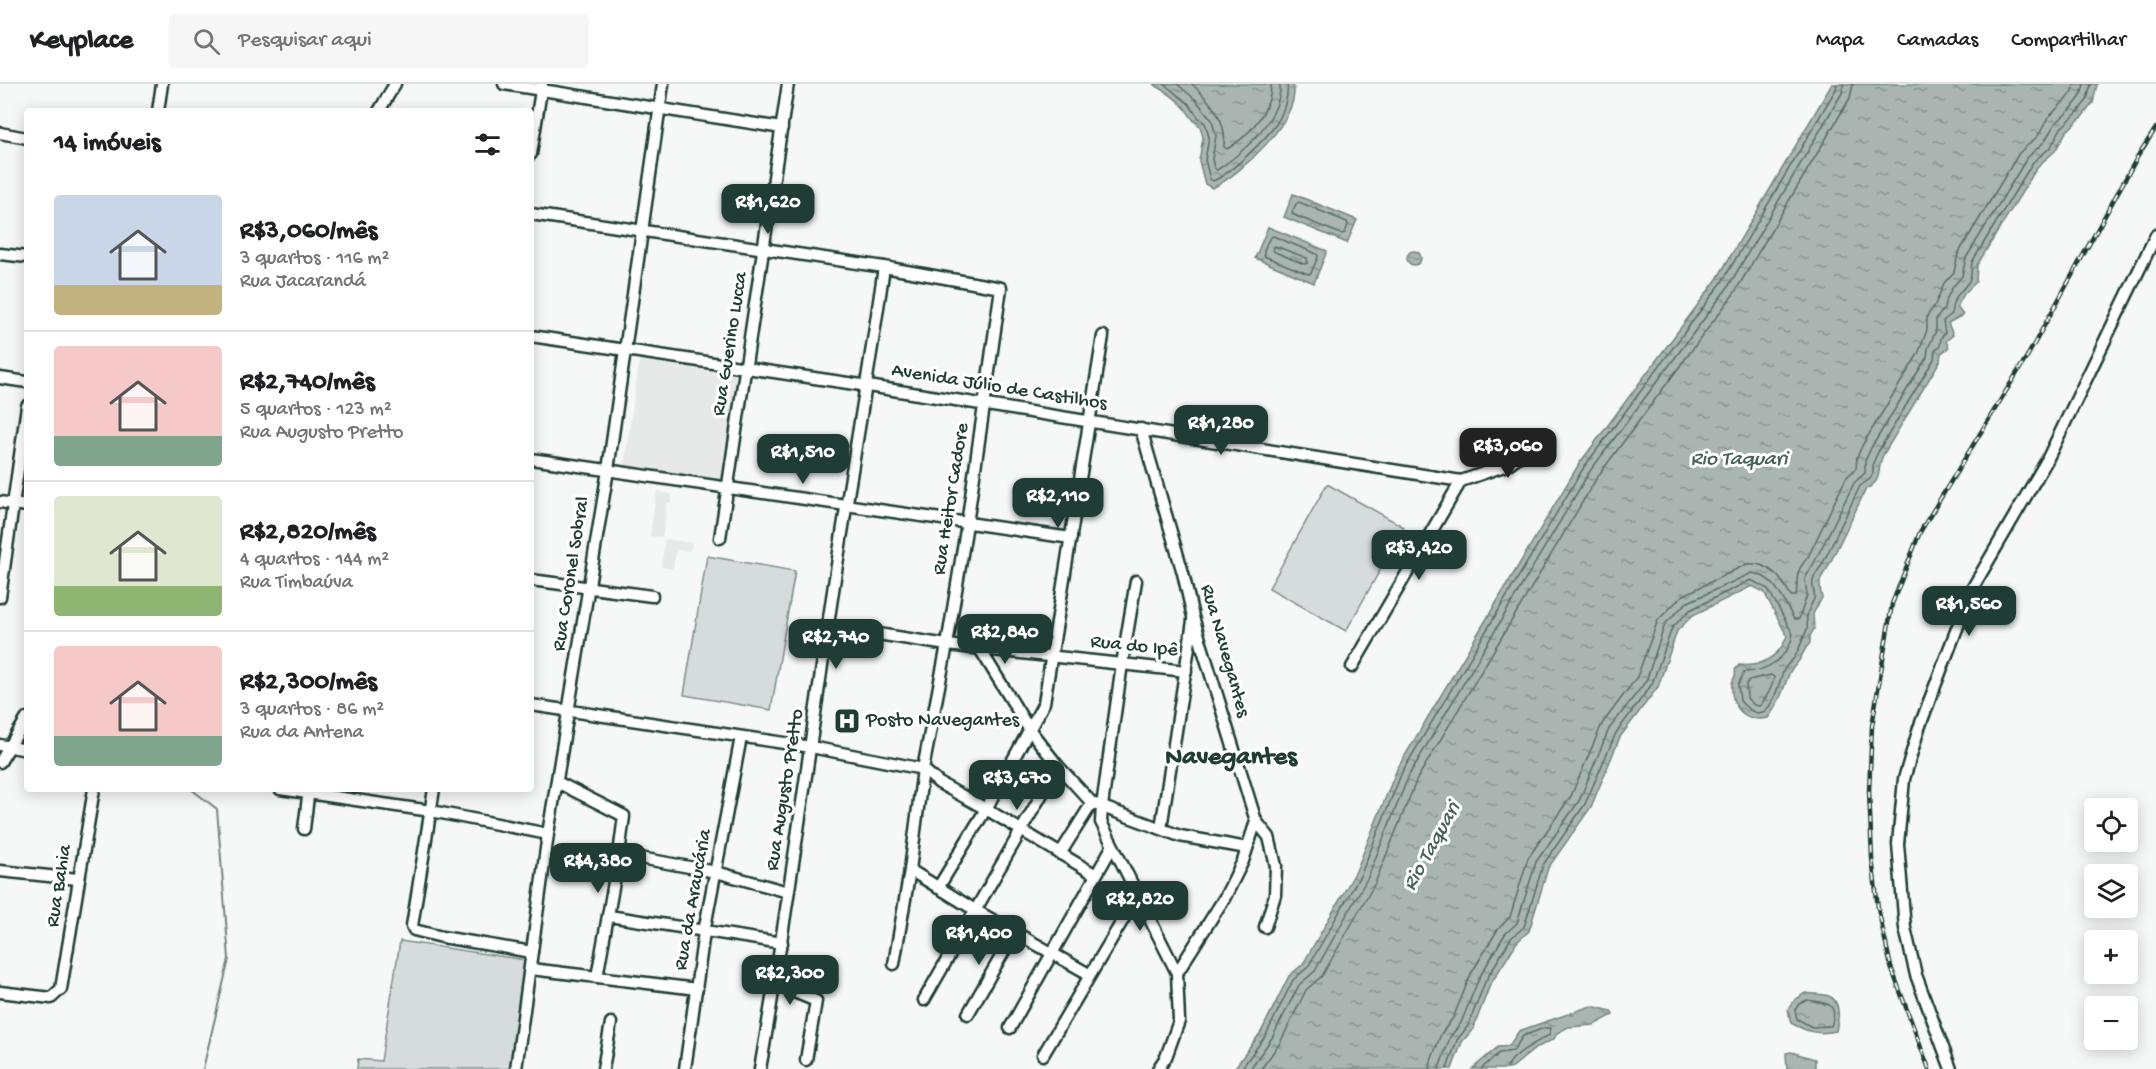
<!DOCTYPE html>
<html lang="pt">
<meta charset="utf-8">
<style>
body{margin:0;font-family:"Gochi Hand",sans-serif;background:#f6f6f6;color:#202124;height:100vh;display:flex;flex-direction:column;font-size:22px;white-space:nowrap}
*{box-sizing:border-box;margin:0}
p{font-size:20px;color:#757577}
.icon{flex:none;width:33px;height:33px;fill:none;stroke:currentColor;stroke-width:2;stroke-linecap:round;stroke-linejoin:round}
.map{position:relative;flex:1;overflow:hidden}
.sheet{position:absolute;left:24px;top:24px;width:510px;height:684px;display:flex;flex-direction:column;background:#fff;border-radius:6px;box-shadow:0 3px 15px #0003}
.sheet>*{flex:none}
.buttons{position:absolute;left:2084px;top:714px;display:grid;gap:12px}
.buttons a{display:grid;place-items:center;width:54px;height:54px;border-radius:6px;background:#fff;box-shadow:0 3px 15px #0003;font-size:30px}
.price{position:absolute;translate:-50% -51px;padding:0 14px;border-radius:12px;background:#1f3d34;color:#fff;font-size:20px;line-height:39px;filter:drop-shadow(0 2px 3px #0008)}
.price::after{content:'';position:absolute;left:50%;top:36px;width:18px;height:14px;margin-left:-9px;background:inherit;clip-path:polygon(0 0,100% 0,50% 100%)}
.price.selected{background:#222;color:#fff}
ul{padding:0;list-style:none}
li{display:flex;align-items:center;gap:18px;height:150px;padding:0 30px}
li+li{border-top:2px solid #e0e0e0}
li span{display:grid;place-items:center;flex:none;width:168px;height:120px;border-radius:6px;color:#555}
li>.icon{margin-inline-start:auto}
span .icon{width:72px;height:72px;fill:#fffc;stroke-width:1}
li b{font-size:26px}
h2{display:flex;justify-content:space-between;align-items:center;height:72px;padding:0 30px;font-size:26px}
header{display:flex;align-items:center;gap:36px;box-sizing:border-box;height:84px;padding:0 30px;background:#fff;border-bottom:2px solid #e0e0e0}
header strong{font-size:28px}
nav{display:flex;gap:33px;margin-inline-start:auto;font-size:21px}
.search{width:420px;height:54px;background:#f6f6f6;display:flex;align-items:center;gap:15px;box-sizing:border-box;padding:0 21px;border-radius:6px;color:#757577;font-size:22px}
.map>svg:first-child{display:block}
.built{fill:#e6e9e8}
.green{fill:#d6dcdb;stroke:#7a8c88;stroke-width:1.5}
.water{fill:url(#water-ripples);stroke:#72857f;stroke-width:1.5}
.lines{fill:none;stroke-linecap:round;stroke-linejoin:round}
.shore{stroke:#576d66;stroke-width:1.5}
.stream{stroke:#72857f;stroke-width:2}
.minor-casing{stroke:#1f3d34;stroke-width:15}
.minor{stroke:#fff;stroke-width:10}
.rail-casing{stroke:#1f3d34;stroke-width:4.5}
.rail{stroke:#fff;stroke-width:2;stroke-dasharray:7;stroke-linecap:butt}
.labels{text-anchor:middle;dominant-baseline:central;stroke-width:6;stroke-linejoin:round;paint-order:stroke}
.street-label{font-size:20px;fill:#1f3d34;stroke:#fff}
.poi-label{font-size:20px;fill:#1f3d34;stroke:#fff;text-anchor:start}
.water-label{font-size:21px;font-style:italic;fill:#49615a;stroke:#fff}
.district-label{font-size:26px;font-weight:bold;fill:#1f3d34;stroke:#fff}
</style>
<header>
<strong>Keyplace</strong>
<div class="search"><svg class="icon" aria-label="search" viewBox="0 0 24 24"><circle cx="10" cy="10" r="6"/><path d="M15 15l6 6"/></svg>Pesquisar aqui</div>
<nav><a>Mapa</a><a>Camadas</a><a>Compartilhar</a></nav>
</header>
<div class="map">
<svg width="2156" height="985" viewBox="0 0 2156 985">
<defs>
<pattern id="water-ripples" width="26" height="14" patternUnits="userSpaceOnUse" patternTransform="scale(1.5)"><rect width="26" height="14" fill="#aab5b1"/><path d="M2 4q2-2 4 0t4 0M15 11q2-2 4 0t4 0" fill="none" stroke="#8a9491"/></pattern>
</defs>
<rect width="100%" height="100%" fill="#f6f7f7"/>
<filter id="ink" filterUnits="userSpaceOnUse"><feTurbulence type="fractalNoise" baseFrequency=".0167" numOctaves="2"/><feDisplacementMap in="SourceGraphic" scale="12" xChannelSelector="R" yChannelSelector="G"/><feConvolveMatrix kernelMatrix="1 2 1 2 8 2 1 2 1" color-interpolation-filters="sRGB"/></filter>
<g filter="url(#ink)">
<g class="built">
<path d="M640,271l99,15 -15,112 -100,-15z"/>
<path d="M657,407l15,3 -1,9h-4l-5,34 -12,-1z"/>
<path d="M665,455l27,4 -2,8 -14,-1 -3,19 -12,-2z"/>
</g>
<g class="green">
<path d="M1327,400l77,43 -58,104 -77,-43z"/>
<path d="M707,472l88,15 -24,139 -87,-15z"/>
<path d="M400,857l126,19 -15,109h-154l1,-10 23,2z"/>
</g>
<g class="water">
<path d="M1153,0h140c10,33 -54,92 -81,104l-7,-4 -6,-23 4,-24 -3,-11c-8,-5 -10,-12 -16,-19 -8,-9 -20,-17 -31,-23z"/>
<path d="M1832,0h265l-4,19 -11,14 -16,15 -11,19 -17,15 -61,99 -1,17 -12,12 -7,13 6,8 -15,8 5,12 -7,6 3,7 -8,5 -1,8 -57,94c-7,15 1,25 -17,34l-39,80c-9,11 -8,16 -5,29l-9,16 1,15 -4,7v7c-6,6 -6,9 -10,16 -3,6 -9,9 -11,15 -7,18 -9,28 -21,44 -23,5 -38,-11 -36,-34 1,-7 5,-7 3,-14l4,-5c22,3 41,-9 48,-29l-23,-44 -12,-6 -59,29 -16,16 -19,56 -38,50 -29,70 -43,61 -19,63 -12,11 -27,43 -17,44 -11,13 -10,27h-218l27,-37 28,-56 14,-12 53,-93 41,-102 182,-305 138,-185z"/>
<path d="M1293,110l64,26 -10,23 -63,-26z"/>
<path d="M1268,143l59,24 -13,32 -59,-25z"/>
<circle cx="1414" cy="174" r="7"/>
<path d="M1805,909c7,1 13,1 20,2 17,3 14,24 11,36 -19,4 -28,1 -45,-8l-3,-14 7,-9z"/>
<path d="M1591,922l20,5 2,4 -19,10 -26,2 -11,6 -3,6 -18,9 -26,21h-38l26,-22 11,-1 10,-15z"/>
<path d="M1791,968l24,7v10h-28l-1,-16z"/>
</g>
<g class="lines">
<g class="shore">
<path d="M1164,0l25,20 9,13 7,6 4,14 -4,23 5,19 3,2c17,-7 52,-41 63,-57 7,-10 13,-28 11,-40"/>
<path d="M1177,0l18,15 17,21 4,16 -4,23 2,9 3,2c26,-17 65,-52 63,-86"/>
<path d="M1192,0c18,17 36,36 32,63l3,2c21,-12 45,-39 44,-65"/>
<path d="M1299,118l48,20 1,3 -3,8 -4,1 -47,-19 -2,-3 4,-8z"/>
<path d="M1273,152l44,18 1,3 -7,16 -3,1 -44,-18c-1,-6 4,-18 9,-20z"/>
<path d="M1275,162l32,12 1,5 -4,1 -29,-12 -2,-2z"/>
<path d="M1771,591l3,2c-1,10 -8,21 -14,29l-6,-1 -7,-7 -1,-14 3,-4z"/>
<path d="M1807,916c18,2 33,3 24,26l-19,1 -15,-8 -2,-9 4,-6z"/>
<path d="M1241,985l25,-34 27,-55 15,-13 53,-93 41,-102 182,-305 138,-185 114,-193 1,-5"/>
<path d="M1250,985l22,-31 27,-53 16,-14 53,-94 41,-102 181,-304 138,-184 114,-194 2,-9"/>
<path d="M1261,985l19,-26 26,-53 16,-14 53,-93 42,-104 181,-303 137,-184 115,-194 3,-14"/>
<path d="M1430,985l1,-8 10,-27 12,-16 18,-44 27,-45 12,-12 18,-59 43,-62 31,-72 35,-47 21,-57 24,-24 65,-32c23,-2 35,15 44,32h5c3,-19 -3,-21 12,-39l38,-79 10,-10 1,-11 6,-13 55,-90 9,-24v-14l8,-11 9,-22 10,-11 4,-18 61,-101 19,-17 10,-18 25,-26 1,-8"/>
<path d="M1439,985l11,-32 11,-14 18,-45 26,-44 12,-11 19,-61 43,-61 30,-72 37,-48 19,-57 21,-21 66,-30c24,3 31,28 42,46h5l8,-24 -2,-16 10,-18 39,-78 11,-10v-12l6,-13 56,-91 1,-9 8,-17v-12l8,-10 1,-7 7,-14 10,-12 4,-18 61,-100 17,-16 11,-18 17,-16 9,-12 3,-12"/>
<path d="M1447,985l10,-29 11,-14 17,-44 26,-44 13,-11 19,-62 42,-61 31,-71 36,-49 20,-56 18,-18 61,-30 17,9 25,45c-4,24 -27,38 -49,38l-6,13 2,16c28,31 35,-6 43,-29 2,-6 7,-9 11,-14 3,-5 11,-23 13,-29 1,-4 -1,-9 0,-13 1,-7 4,-11 7,-17 2,-6 -3,-12 -1,-18 1,-6 5,-11 9,-16l38,-79 10,-7 3,-6v-10l5,-11 56,-93 1,-9 5,-4 1,-8 4,-5 -2,-12 9,-7c-2,-15 9,-21 17,-33 3,-5 2,-13 3,-19l61,-100 18,-15 10,-19 16,-15 10,-13 4,-16"/>
<path d="M1481,985l18,-16 14,-2 10,-15 21,-8h7l-2,7c-11,7 -40,20 -42,34"/>
</g>
<path class="stream" d="M191,705l26,20 12,150 -26,110"/>
<g class="minor-casing">
<g id="minor">
<path d="M504,0l278,44"/>
<path d="M158,27l4,-27"/>
<path d="M379,27l16,-27"/>
<path d="M0,49l27,5"/>
<path d="M531,70l11,-70"/>
<path d="M531,130l353,53 117,21 -34,236 -20,121 -24,124 -13,101 -16,94"/>
<path d="M0,170l27,3"/>
<path d="M531,252l337,50 593,95 46,-16 29,-21"/>
<path d="M0,294l27,4"/>
<path d="M1141,345l42,144 10,44 63,204 -13,40 -18,36 -48,76"/>
<path d="M531,375l540,79"/>
<path d="M0,418l27,4"/>
<path d="M720,454l68,-454"/>
<path d="M531,496l121,16"/>
<path d="M1136,497l-14,83 -20,142 -1,16 76,151 2,48 -13,36 -8,12"/>
<path d="M0,513l27,-191"/>
<path d="M828,542l119,19 239,26"/>
<path d="M980,565l49,80 29,37 34,37 88,33 67,12"/>
<path d="M1352,583l109,-186"/>
<path d="M531,621l280,42 112,22 16,14 47,26 110,66"/>
<path d="M0,661l27,5"/>
<path d="M0,678l27,-44"/>
<path d="M557,698l67,34 -5,38 -22,123"/>
<path d="M280,705l151,22 117,23"/>
<path d="M434,705l-22,137 2,4 28,7 90,15"/>
<path d="M1256,737l13,16 7,29 -1,29 -10,32"/>
<path d="M1161,744l32,-207"/>
<path d="M304,745l5,-40"/>
<path d="M619,770l97,18 72,20"/>
<path d="M1060,770l32,-51"/>
<path d="M910,786l65,40 114,64"/>
<path d="M0,787l78,8"/>
<path d="M938,804l48,-79 58,-106 59,-367"/>
<path d="M609,832l173,27"/>
<path d="M531,885l166,20"/>
<path d="M775,900l41,17 -10,59"/>
<path d="M0,908l51,6 10,-9 33,-200"/>
<path d="M924,916l134,-234"/>
<path d="M968,930l47,-82"/>
<path d="M1010,944l102,-181"/>
<path d="M1043,971l94,-159"/>
<path d="M516,985l32,-235 60,-364 55,-386"/>
<path d="M603,985l8,-46"/>
<path d="M685,985l19,-137 37,-195"/>
<path d="M760,985c26,-147 46,-296 68,-444 17,-119 39,-238 56,-358"/>
<path d="M1951,985l-35,-94 -11,-47 -7,-84 6,-65 15,-51 53,-139 75,-129 109,-225"/>
</g>
</g>
<use href="#minor" class="minor"/>
<g class="rail-casing">
<path id="rail" d="M1929,985l-38,-102 -13,-59 -6,-50 -3,-67 3,-65 20,-122 28,-72 108,-177 111,-201 17,-26"/>
</g>
<use href="#rail" class="rail"/>
</g>
</g>
<defs>
<g id="hospital-square" transform="scale(1.35)"><rect x="-9" y="-9" width="18" height="18" rx="4" fill="#1f3d34" stroke="#fff"/><path d="M-5-5h3v3.5h4V-5h3V5h-3V1.5h-4V5h-3Z" fill="#fff"/></g>
</defs>
<g fill-rule="evenodd">
<use href="#hospital-square" x="847" y="637"/>
</g>
<g class="labels">
<g class="street-label">
<text transform="translate(731 260) rotate(-81)">Rua Guerino Lucca</text>
<text transform="translate(999 304) rotate(9)">Avenida Júlio de Castilhos</text>
<text transform="translate(952 415) rotate(-81)">Rua Heitor Cadore</text>
<text transform="translate(572 490) rotate(-81)">Rua Coronel Sobral</text>
<text transform="translate(1134 563) rotate(6)">Rua do Ipê</text>
<text transform="translate(1224 567) rotate(74)">Rua Navegantes</text>
<text transform="translate(786 706) rotate(-81)">Rua Augusto Pretto</text>
<text transform="translate(60 802) rotate(-81)">Rua Bahia</text>
<text transform="translate(694 816) rotate(-80)">Rua da Araucária</text>
</g>
<g class="poi-label">
<text x="866" y="637">Posto Navegantes</text>
</g>
<g class="water-label">
<text x="1739" y="376">Rio Taquari</text>
<text transform="translate(1433 763) rotate(-61)">Rio Taquari</text>
</g>
<g class="district-label">
<text x="1231" y="674">Navegantes</text>
</g>
</g>
</svg>
<div class="buttons">
<a><svg class="icon" aria-label="locate" viewBox="0 0 24 24"><circle cx="12" cy="12" r="6"/><path d="M12 2v4M12 18v4M2 12h4M18 12h4"/></svg></a>
<a><svg class="icon" aria-label="layers" viewBox="0 0 24 24"><path d="M12 4l9 5-9 5-9-5zM3 14l9 5 9-5"/></svg></a>
<a>+</a>
<a>−</a>
</div>
<b class="price" style="left:768px;top:151px">R$1,620</b>
<b class="price" style="left:1221px;top:372px">R$1,280</b>
<b class="price selected" style="left:1508px;top:395px">R$3,060</b>
<b class="price" style="left:803px;top:401px">R$1,510</b>
<b class="price" style="left:1058px;top:445px">R$2,110</b>
<b class="price" style="left:1419px;top:497px">R$3,420</b>
<b class="price" style="left:1969px;top:553px">R$1,560</b>
<b class="price" style="left:1005px;top:581px">R$2,840</b>
<b class="price" style="left:836px;top:586px">R$2,740</b>
<b class="price" style="left:1017px;top:727px">R$3,670</b>
<b class="price" style="left:598px;top:810px">R$4,380</b>
<b class="price" style="left:1140px;top:848px">R$2,820</b>
<b class="price" style="left:979px;top:882px">R$1,400</b>
<b class="price" style="left:790px;top:922px">R$2,300</b>
<section class="sheet">
<h2>14 imóveis<svg class="icon" aria-label="filters" viewBox="0 0 24 24"><path d="M4 7h16M4 17h16"/><circle cx="9" cy="7" r="2"/><circle cx="15" cy="17" r="2"/></svg></h2>
<ul>
<li><span style="background:linear-gradient(#c9d6e8 75%,#c2b280 0)"><svg class="icon" aria-label="home" viewBox="0 0 24 24"><path d="M3 11l9-7 9 7M6 9v11h12V9"/></svg></span><div><b>R$3,060/mês</b><p>3 quartos · 116 m²</p><p>Rua Jacarandá</p></div></li>
<li><span style="background:linear-gradient(#f6c9c9 75%,#7fa58c 0)"><svg class="icon" aria-label="home" viewBox="0 0 24 24"><path d="M3 11l9-7 9 7M6 9v11h12V9"/></svg></span><div><b>R$2,740/mês</b><p>5 quartos · 123 m²</p><p>Rua Augusto Pretto</p></div></li>
<li><span style="background:linear-gradient(#dfe7d0 75%,#8fb573 0)"><svg class="icon" aria-label="home" viewBox="0 0 24 24"><path d="M3 11l9-7 9 7M6 9v11h12V9"/></svg></span><div><b>R$2,820/mês</b><p>4 quartos · 144 m²</p><p>Rua Timbaúva</p></div></li>
<li><span style="background:linear-gradient(#f6c9c9 75%,#7fa58c 0)"><svg class="icon" aria-label="home" viewBox="0 0 24 24"><path d="M3 11l9-7 9 7M6 9v11h12V9"/></svg></span><div><b>R$2,300/mês</b><p>3 quartos · 86 m²</p><p>Rua da Antena</p></div></li>
</ul>
</section>
</div>
